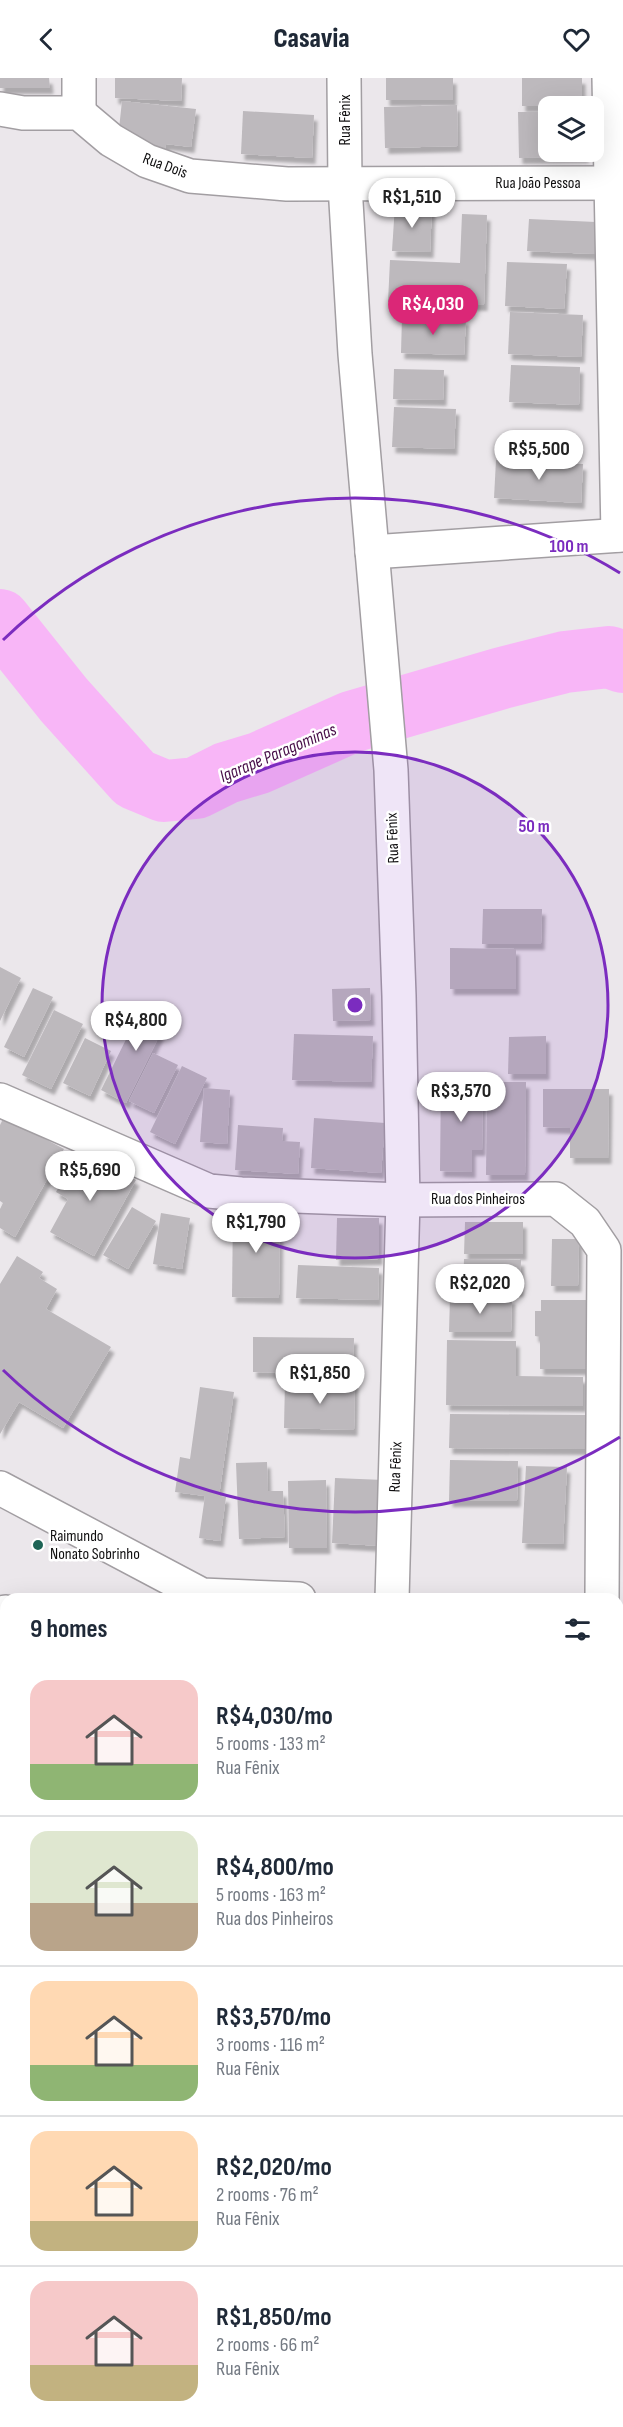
<!DOCTYPE html>
<meta charset="utf-8">
<style>
body{margin:0;font-family:"Sofia Sans Condensed",sans-serif;background:#f2f2f3;color:#1f2937;height:100vh;display:flex;flex-direction:column;font-size:22px;white-space:nowrap}
*{box-sizing:border-box;margin:0}
p{font-size:20px;color:#747a83}
.icon{flex:none;width:33px;height:33px;fill:none;stroke:currentColor;stroke-width:2;stroke-linecap:round;stroke-linejoin:round}
.map{position:relative;flex:1;overflow:hidden}
.sheet{position:absolute;left:0px;top:1515px;width:624px;height:834px;display:flex;flex-direction:column;background:#fff;border-radius:18px 18px 0 0;box-shadow:0 6px 24px #0002}
.sheet>*{flex:none}
.controls{position:absolute;left:538px;top:18px;display:grid;gap:12px}
.controls a{display:grid;place-items:center;width:66px;height:66px;border-radius:12px;background:#fff;box-shadow:0 6px 24px #0002;font-size:30px}
.price{position:absolute;translate:-50% -51px;padding:0 14px;border-radius:21px;background:#fff;color:#222;font-size:20px;line-height:39px;filter:drop-shadow(0 2px 3px #0008)}
.price::after{content:'';position:absolute;left:50%;top:36px;width:18px;height:14px;margin-left:-9px;background:inherit;clip-path:polygon(0 0,100% 0,50% 100%)}
.price.current{background:#db2777;color:#fff}
ul{padding:0;list-style:none}
li{display:flex;align-items:center;gap:18px;height:150px;padding:0 30px}
li+li{border-top:2px solid #e0e1e3}
li span{display:grid;place-items:center;flex:none;width:168px;height:120px;border-radius:18px;color:#555}
li>.icon{margin-inline-start:auto}
span .icon{width:72px;height:72px;fill:#fffc;stroke-width:1}
li b{font-size:26px}
h2{display:flex;justify-content:space-between;align-items:center;height:72px;padding:0 30px;font-size:26px}
header{display:flex;justify-content:space-between;align-items:center;height:78px;padding:0 30px;background:#fff;font-size:27px;font-weight:800}
.map>svg:first-child{display:block}
.lines{fill:none;stroke-linecap:round;stroke-linejoin:round}
.river{stroke:#f8b6f7;stroke-width:62}
.building{fill:#bdb9bd;filter:url(#shadow)}
.minor-casing{stroke:#a29ea2;stroke-width:36}
.minor{stroke:#fff;stroke-width:33}
.ring{fill:none;stroke:#7b2cbf;stroke-width:3}
.poi-dot{fill:#1e6456;stroke:#fff;stroke-width:2}
.labels{text-anchor:middle;dominant-baseline:central;stroke-width:5;stroke-linejoin:round;paint-order:stroke}
.street-label{font-size:16px;fill:#0f0e0f;stroke:#fff}
.poi-label{font-size:16px;fill:#0f0e0f;stroke:#fff;text-anchor:start}
.water-label{font-size:18px;font-style:italic;fill:#460d47;stroke:#fff}
.centre{fill:#7b2cbf;stroke:#fff;stroke-width:3}
.ring-label{font-size:18px;text-anchor:middle;font-weight:bold;fill:#7b2cbf;stroke:#fff;stroke-width:5;stroke-linejoin:round;paint-order:stroke}
</style>
<header><svg class="icon" aria-label="back" viewBox="0 0 24 24"><path d="M15 5l-7 7 7 7"/></svg>Casavia<svg class="icon" aria-label="heart" viewBox="0 0 24 24"><path d="M12 20l-8-8c-3-5 5-10 8-4 3-6 11-1 8 4z"/></svg></header>
<div class="map">
<svg width="623" height="2349" viewBox="0 0 623 2349">
<defs>
<filter id="shadow"><feDropShadow dx="3.5" dy="6" stdDeviation="1.5" flood-color="#0004"/></filter>
</defs>
<rect width="100%" height="100%" fill="#ebe7eb"/>
<g class="lines">
<path class="river" d="M0,542l64,80 71,79 29,12 32,-3 30,-15 33,-10 92,-41 151,-44 63,-16 44,-5 14,5"/>
</g>
<g class="building">
<path d="M0,0h49l1,10h-50z"/>
<path d="M115,0h67l-1,23 -66,-3z"/>
<rect x="386" y="0" width="67" height="22"/>
<rect x="522" y="0" width="60" height="28"/>
<path d="M122,23l74,8 -5,38 -25,-3 -1,9 -47,-15z"/>
<path d="M457,27l1,41 -73,2 -1,-41z"/>
<path d="M243,33l71,4 -2,43 -71,-4z"/>
<path d="M518,34h31v40h36v5l-66,1z"/>
<path d="M395,127l37,1 -2,46 -38,-1z"/>
<path d="M462,136l25,1 -3,90 -96,-3 2,-42 70,3z"/>
<path d="M529,141l67,3 -1,32 -68,-3z"/>
<path d="M507,184l60,2 -3,45 -59,-3z"/>
<path d="M510,234l73,3 -2,42 -73,-3z"/>
<path d="M402,239l64,2 -2,36 -63,-2z"/>
<path d="M511,287l69,2 -1,38 -70,-3z"/>
<path d="M394,291l50,1 -1,30 -50,-1z"/>
<path d="M394,329l62,2 -2,40 -62,-2z"/>
<path d="M496,382l87,4 -2,39 -87,-5z"/>
<path d="M483,831h59l-1,35h-59z"/>
<path d="M450,870l66,1v40h-66z"/>
<path d="M0,889l21,11 -21,43z"/>
<path d="M33,910l20,9 -29,60 -20,-10z"/>
<path d="M370,910l1,32 -38,1 -1,-32z"/>
<path d="M145,923l25,13 -44,89 -25,-13z"/>
<path d="M54,932l29,14 -32,65 -29,-14z"/>
<path d="M294,956l79,2 -2,46 -79,-2z"/>
<path d="M546,958v38h-38l1,-37z"/>
<path d="M85,960l26,13 -21,45 -27,-13z"/>
<path d="M153,975l25,12 -24,48 -25,-12z"/>
<path d="M182,988l25,12 -32,66 -25,-12z"/>
<path d="M441,1001l42,1 -1,70h-10v22l-32,-1z"/>
<path d="M487,1004h39l-1,93h-39z"/>
<path d="M204,1010l26,2 -3,54 -27,-2z"/>
<path d="M543,1011h66l-1,69h-38v-30l-27,-1z"/>
<path d="M4,1039l60,32 -49,88 -15,-9v-19l3,-6 -3,-2v-76z"/>
<path d="M314,1040l71,5 -4,50 -70,-5z"/>
<path d="M238,1047l45,3 -1,13 18,1 -2,32 -63,-4z"/>
<path d="M79,1071l57,31 -42,76 -44,-24 18,-33 -12,-7z"/>
<path d="M132,1129l24,14 -28,48 -25,-14z"/>
<path d="M233,1133h47l-1,87 -47,-1z"/>
<path d="M161,1135l29,5 -8,51 -29,-5z"/>
<path d="M337,1140h42v41l-43,1z"/>
<path d="M465,1144h58v32h-59z"/>
<path d="M552,1161h27l-1,47h-27z"/>
<path d="M17,1178l26,16 -4,6 18,11 -11,20 65,38 -48,81 -44,-26 -19,32v-150z"/>
<path d="M464,1181l57,1 -1,31 -57,-1z"/>
<path d="M298,1187l81,3 -1,32 -82,-2z"/>
<path d="M450,1219l62,1 -1,34h-62z"/>
<path d="M541,1222h52l-1,69h-52v-32l-5,-1v-25h6z"/>
<path d="M253,1259l101,1 -1,36 -100,-2z"/>
<path d="M447,1262l69,1v35l67,1v29l-137,-1z"/>
<path d="M285,1303l70,1 -1,48 -70,-2z"/>
<path d="M200,1309l34,5 -15,104 7,1 -6,44 -21,-3 6,-42 -30,-4 5,-35 10,2z"/>
<path d="M450,1336l137,1 -1,34 -137,-1z"/>
<path d="M450,1382l68,1 -1,40h-68z"/>
<path d="M267,1384l1,29h15l2,46 -46,2 -3,-76z"/>
<path d="M526,1388l41,1 -4,77 -41,-1z"/>
<path d="M335,1400l49,2 -3,66 -49,-3z"/>
<path d="M326,1402l1,68h-38l-1,-67z"/>
<rect x="618" y="1571" width="5" height="108"/>
<path d="M0,1602h6v112l-6,1z"/>
<rect x="618" y="1754" width="5" height="96"/>
<path d="M618,1932l5,1v113h-5z"/>
<rect x="0" y="1939" width="6" height="65"/>
<rect x="618" y="2057" width="5" height="120"/>
<path d="M6,2059v106h-6v-105z"/>
<path d="M0,2262h6v81h11v4h-17z"/>
<path d="M618,2264h5v85h-19v-6h14z"/>
<rect x="201" y="2343" width="49" height="6"/>
<path d="M255,2343h34l-1,6h-34z"/>
<path d="M346,2343h45v3l-45,1z"/>
<rect x="479" y="2343" width="37" height="6"/>
<rect x="527" y="2343" width="33" height="6"/>
<path d="M566,2343h27l-1,6h-26z"/>
</g>
<g class="lines">
<g class="minor-casing">
<g id="minor">
<path d="M79,0v35"/>
<path d="M344,0l1,107 10,169 36,416 8,226 4,204 -11,399"/>
<path d="M609,0l9,457"/>
<path d="M0,31l23,4h56l32,27 36,21 43,15 97,8 336,-1"/>
<path d="M372,474l251,-17"/>
<path d="M0,1022l209,91 32,3 162,6 153,-1 29,23 19,28 -2,349"/>
<path d="M0,1410l202,107 97,4"/>
<path d="M0,1535l6,-1"/>
<path d="M618,1884h5"/>
<path d="M0,1885l6,1"/>
<path d="M618,2224h5"/>
<path d="M0,2229h6"/>
</g>
</g>
<use href="#minor" class="minor"/>
</g>
<circle cx="355" cy="927" r="253" fill="#7b2cbf" fill-opacity=".12"/>
<g class="ring">
<circle cx="355" cy="927" r="253"/>
<path d="M620 1359A507 507 0 0 1 3 1292M3 562A507 507 0 0 1 620 495"/>
</g>
<circle class="poi-dot" cx="38" cy="1467" r="6"/>
<g class="labels">
<g class="street-label">
<text transform="translate(345 42) rotate(-90)">Rua Fênix</text>
<text transform="translate(165 88) rotate(20)">Rua Dois</text>
<text x="538" y="105">Rua João Pessoa</text>
<text transform="translate(393 760) rotate(-92)">Rua Fênix</text>
<text x="478" y="1121">Rua dos Pinheiros</text>
<text transform="translate(396 1389) rotate(-88)">Rua Fênix</text>
</g>
<g class="poi-label">
<text x="50" y="1458">Raimundo<tspan x="50" dy="18">Nonato Sobrinho</tspan></text>
</g>
<g class="water-label">
<text transform="translate(278 675) rotate(-23)">Igarape Paragominas</text>
</g>
</g>
<circle cx="355" cy="927" r="9" class="centre"/>
<g class="ring-label">
<text x="569" y="474">100 m</text>
<text x="534" y="754">50 m</text>
</g>
</svg>
<div class="controls">
<a><svg class="icon" aria-label="layers" viewBox="0 0 24 24"><path d="M12 4l9 5-9 5-9-5zM3 14l9 5 9-5"/></svg></a>
</div>
<b class="price" style="left:412px;top:151px">R$1,510</b>
<b class="price current" style="left:433px;top:258px">R$4,030</b>
<b class="price" style="left:539px;top:403px">R$5,500</b>
<b class="price" style="left:136px;top:974px">R$4,800</b>
<b class="price" style="left:461px;top:1045px">R$3,570</b>
<b class="price" style="left:90px;top:1124px">R$5,690</b>
<b class="price" style="left:256px;top:1176px">R$1,790</b>
<b class="price" style="left:480px;top:1237px">R$2,020</b>
<b class="price" style="left:320px;top:1327px">R$1,850</b>
<section class="sheet">
<h2>9 homes<svg class="icon" aria-label="filters" viewBox="0 0 24 24"><path d="M4 7h16M4 17h16"/><circle cx="9" cy="7" r="2"/><circle cx="15" cy="17" r="2"/></svg></h2>
<ul>
<li><span style="background:linear-gradient(#f6c9c9 70%,#8fb573 0)"><svg class="icon" aria-label="home" viewBox="0 0 24 24"><path d="M3 11l9-7 9 7M6 9v11h12V9"/></svg></span><div><b>R$4,030/mo</b><p>5 rooms · 133 m²</p><p>Rua Fênix</p></div></li>
<li><span style="background:linear-gradient(#dfe7d0 60%,#b9a48a 0)"><svg class="icon" aria-label="home" viewBox="0 0 24 24"><path d="M3 11l9-7 9 7M6 9v11h12V9"/></svg></span><div><b>R$4,800/mo</b><p>5 rooms · 163 m²</p><p>Rua dos Pinheiros</p></div></li>
<li><span style="background:linear-gradient(#ffd9b3 70%,#8fb573 0)"><svg class="icon" aria-label="home" viewBox="0 0 24 24"><path d="M3 11l9-7 9 7M6 9v11h12V9"/></svg></span><div><b>R$3,570/mo</b><p>3 rooms · 116 m²</p><p>Rua Fênix</p></div></li>
<li><span style="background:linear-gradient(#ffd9b3 75%,#c2b280 0)"><svg class="icon" aria-label="home" viewBox="0 0 24 24"><path d="M3 11l9-7 9 7M6 9v11h12V9"/></svg></span><div><b>R$2,020/mo</b><p>2 rooms · 76 m²</p><p>Rua Fênix</p></div></li>
<li><span style="background:linear-gradient(#f6c9c9 70%,#c2b280 0)"><svg class="icon" aria-label="home" viewBox="0 0 24 24"><path d="M3 11l9-7 9 7M6 9v11h12V9"/></svg></span><div><b>R$1,850/mo</b><p>2 rooms · 66 m²</p><p>Rua Fênix</p></div></li>
</ul>
</section>
</div>
